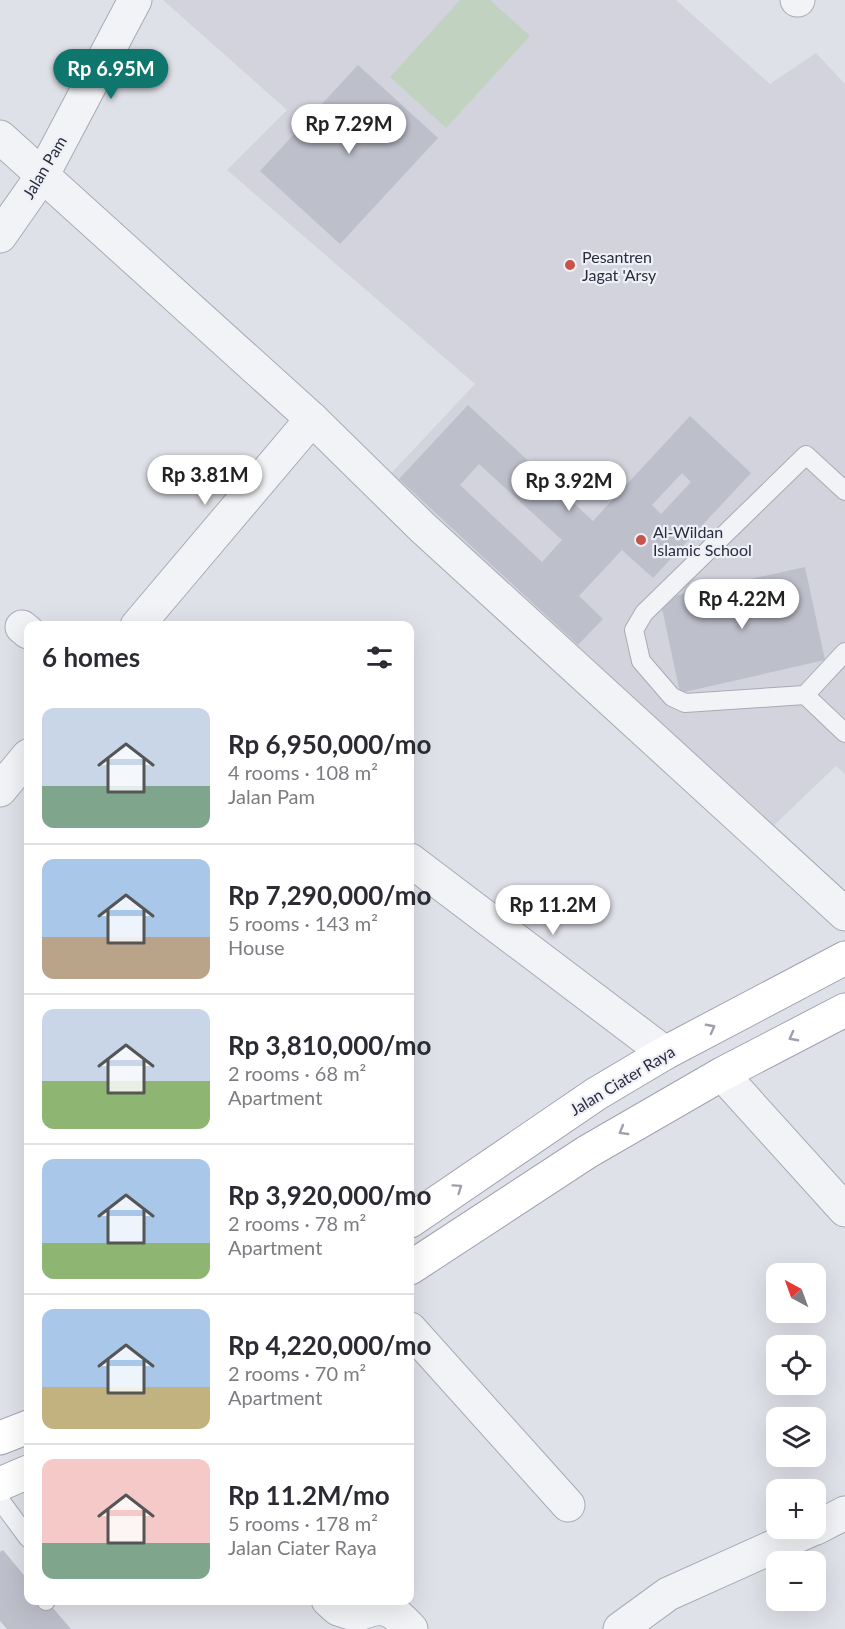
<!DOCTYPE html>
<meta charset="utf-8">
<style>
body{margin:0;font-family:Lato,sans-serif;background:#f2f2f3;color:#2b2b33;height:100vh;display:flex;flex-direction:column;font-size:22px;white-space:nowrap}
*{box-sizing:border-box;margin:0}
p{font-size:20px;color:#7c7c81}
.icon{flex:none;width:33px;height:33px;fill:none;stroke:currentColor;stroke-width:2;stroke-linecap:round;stroke-linejoin:round}
.map{position:relative;flex:1;overflow:hidden}
.panel{position:absolute;left:24px;top:621px;width:390px;height:984px;display:flex;flex-direction:column;background:#fff;border-radius:12px;box-shadow:0 6px 24px #0002}
.panel>*{flex:none}
.needle{width:39px;rotate:319deg}
.fabs{position:absolute;left:766px;top:1263px;display:grid;gap:12px}
.fabs a{display:grid;place-items:center;width:60px;height:60px;border-radius:12px;background:#fff;box-shadow:0 6px 24px #0002;font-size:30px}
.price{position:absolute;translate:-50% -51px;padding:0 14px;border-radius:21px;background:#fff;color:#222;font-size:20px;line-height:39px;filter:drop-shadow(0 2px 3px #0008)}
.price::after{content:'';position:absolute;left:50%;top:36px;width:18px;height:14px;margin-left:-9px;background:inherit;clip-path:polygon(0 0,100% 0,50% 100%)}
.price.active{background:#0f766e;color:#fff}
ul{padding:0;list-style:none}
li{display:flex;align-items:center;gap:18px;height:150px;padding:0 18px}
li+li{border-top:2px solid #e1e1e2}
li span{display:grid;place-items:center;flex:none;width:168px;height:120px;border-radius:12px;color:#555}
li>.icon{margin-inline-start:auto}
span .icon{width:72px;height:72px;fill:#fffc;stroke-width:1}
li b{font-size:26px}
h2{display:flex;justify-content:space-between;align-items:center;height:72px;padding:0 18px;font-size:26px}
.map>svg:first-child{display:block}
.built{fill:#d2d3dd}
.green{fill:#c1d2c1}
.building{fill:#bdbfcb;fill-rule:evenodd}
.lines{fill:none;stroke-linecap:round;stroke-linejoin:round}
.service-casing{stroke:#a8abb5;stroke-width:20}
.minor-casing{stroke:#a8abb5;stroke-width:35}
.primary-casing{stroke:#9fa3b3;stroke-width:35}
.service{stroke:#f2f3f6;stroke-width:18}
.minor{stroke:#f2f3f6;stroke-width:33}
.primary{stroke:#fff;stroke-width:33}
.oneway{stroke:#9fa0a9}
.poi-dot{fill:#c85349;stroke:#eff0f6;stroke-width:2}
.labels{text-anchor:middle;dominant-baseline:central;stroke-width:4.5;stroke-linejoin:round;paint-order:stroke}
.street-label{font-size:16px;fill:#292c3f;stroke:#eff0f6}
.poi-label{font-size:16px;fill:#292c3f;stroke:#eff0f6;text-anchor:start}
</style>
<div class="map">
<svg width="845" height="1629" viewBox="0 0 845 1629">
<rect width="100%" height="100%" fill="#dfe1e8"/>
<path class="built" d="M163,0h513l94,84 46,-31 29,31v690l-9,-8 -67,64 -386,-348 92,-98 -248,-214 60,-60z"/>
<path class="green" d="M460,0h30l40,36 -84,92 -56,-51z"/>
<g class="building">
<path d="M358,65l80,73 -98,106 -80,-73z"/>
<path d="M468,405l125,116 97,-105 61,57 -98,105 -31,-28 -43,46 24,23 -25,26 -179,-166zM479,464l83,76 -20,22 -82,-77zM682,473l9,9 -30,32 -9,-9z"/>
<path d="M805,567l20,93 -145,33 -20,-94z"/>
<path d="M3,1550l25,30v20h18l25,29h-64l-7,-8v-69z"/>
</g>
<g class="lines">
<g class="service-casing">
<g id="service">
<path d="M845,652l-40,43 40,38"/>
<path d="M805,695l-120,8 -13,-6 -31,-36 -7,-31 10,-17 162,-158 39,36"/>
<path d="M0,1500l28,38"/>
<path d="M46,1601v-1"/>
</g>
</g>
<g class="minor-casing">
<g id="minor">
<path d="M797,0h1"/>
<path d="M0,137l312,282 110,108 423,387"/>
<path d="M0,236l42,-60 93,-176"/>
<path d="M137,626l175,-207"/>
<path d="M22,627l6,5"/>
<path d="M0,790l28,-34"/>
<path d="M410,860l255,193"/>
<path d="M722,1074l123,136"/>
<path d="M410,1329l158,176"/>
<path d="M816,1528l29,-15"/>
<path d="M328,1600l10,9 19,6c27,-12 34,-7 54,14"/>
<path d="M620,1629l48,-35 147,-66"/>
</g>
</g>
<g class="primary-casing">
<g id="primary">
<path d="M410,1221l186,-127 69,-41 180,-95"/>
<path d="M410,1268l177,-116 135,-78 123,-64"/>
<path d="M0,1438l28,-11"/>
<path d="M0,1484l28,-12"/>
</g>
</g>
<use href="#service" class="service"/>
<use href="#minor" class="minor"/>
<use href="#primary" class="primary"/>
</g>
<defs><path id="oneway-chevron" d="M-2-3.5L2.5 0L-2 3.5" fill="none" stroke-width="1.6" stroke-linecap="round" stroke-linejoin="round" transform="scale(1.5)"/></defs>
<g class="oneway">
<use href="#oneway-chevron" transform="translate(711 1028) rotate(-28)"/>
<use href="#oneway-chevron" transform="translate(793 1037) rotate(152)"/>
<use href="#oneway-chevron" transform="translate(623 1131) rotate(150)"/>
<use href="#oneway-chevron" transform="translate(458 1188) rotate(-35)"/>
</g>
<g class="poi-dot">
<circle cx="570" cy="265" r="6"/>
<circle cx="641" cy="540" r="6"/>
</g>
<g class="labels">
<g class="street-label">
<text transform="translate(44 167) rotate(-59)">Jalan Pam</text>
<text transform="translate(622 1080) rotate(-31)">Jalan Ciater Raya</text>
</g>
<g class="poi-label">
<text x="582" y="256">Pesantren<tspan x="582" dy="18">Jagat 'Arsy</tspan></text>
<text x="653" y="531">Al-Wildan<tspan x="653" dy="18">Islamic School</tspan></text>
</g>
</g>
</svg>
<div class="fabs">
<a><svg class="needle" viewBox="-14 -14 28 28"><path d="M0-13l5 13h-10z" fill="#e53935"/><path d="M0 13l5-13h-10z" fill="#7c7c81"/></svg></a>
<a><svg class="icon" aria-label="locate" viewBox="0 0 24 24"><circle cx="12" cy="12" r="6"/><path d="M12 2v4M12 18v4M2 12h4M18 12h4"/></svg></a>
<a><svg class="icon" aria-label="layers" viewBox="0 0 24 24"><path d="M12 4l9 5-9 5-9-5zM3 14l9 5 9-5"/></svg></a>
<a>+</a>
<a>−</a>
</div>
<b class="price active" style="left:111px;top:100px">Rp 6.95M</b>
<b class="price" style="left:349px;top:155px">Rp 7.29M</b>
<b class="price" style="left:205px;top:506px">Rp 3.81M</b>
<b class="price" style="left:569px;top:512px">Rp 3.92M</b>
<b class="price" style="left:742px;top:630px">Rp 4.22M</b>
<b class="price" style="left:553px;top:936px">Rp 11.2M</b>
<section class="panel">
<h2>6 homes<svg class="icon" aria-label="filters" viewBox="0 0 24 24"><path d="M4 7h16M4 17h16"/><circle cx="9" cy="7" r="2"/><circle cx="15" cy="17" r="2"/></svg></h2>
<ul>
<li><span style="background:linear-gradient(#c9d6e8 65%,#7fa58c 0)"><svg class="icon" aria-label="home" viewBox="0 0 24 24"><path d="M3 11l9-7 9 7M6 9v11h12V9"/></svg></span><div><b>Rp 6,950,000/mo</b><p>4 rooms · 108 m²</p><p>Jalan Pam</p></div></li>
<li><span style="background:linear-gradient(#a9c7e8 65%,#b9a48a 0)"><svg class="icon" aria-label="home" viewBox="0 0 24 24"><path d="M3 11l9-7 9 7M6 9v11h12V9"/></svg></span><div><b>Rp 7,290,000/mo</b><p>5 rooms · 143 m²</p><p>House</p></div></li>
<li><span style="background:linear-gradient(#c9d6e8 60%,#8fb573 0)"><svg class="icon" aria-label="home" viewBox="0 0 24 24"><path d="M3 11l9-7 9 7M6 9v11h12V9"/></svg></span><div><b>Rp 3,810,000/mo</b><p>2 rooms · 68 m²</p><p>Apartment</p></div></li>
<li><span style="background:linear-gradient(#a9c7e8 70%,#8fb573 0)"><svg class="icon" aria-label="home" viewBox="0 0 24 24"><path d="M3 11l9-7 9 7M6 9v11h12V9"/></svg></span><div><b>Rp 3,920,000/mo</b><p>2 rooms · 78 m²</p><p>Apartment</p></div></li>
<li><span style="background:linear-gradient(#a9c7e8 65%,#c2b280 0)"><svg class="icon" aria-label="home" viewBox="0 0 24 24"><path d="M3 11l9-7 9 7M6 9v11h12V9"/></svg></span><div><b>Rp 4,220,000/mo</b><p>2 rooms · 70 m²</p><p>Apartment</p></div></li>
<li><span style="background:linear-gradient(#f6c9c9 70%,#7fa58c 0)"><svg class="icon" aria-label="home" viewBox="0 0 24 24"><path d="M3 11l9-7 9 7M6 9v11h12V9"/></svg></span><div><b>Rp 11.2M/mo</b><p>5 rooms · 178 m²</p><p>Jalan Ciater Raya</p></div></li>
</ul>
</section>
</div>
